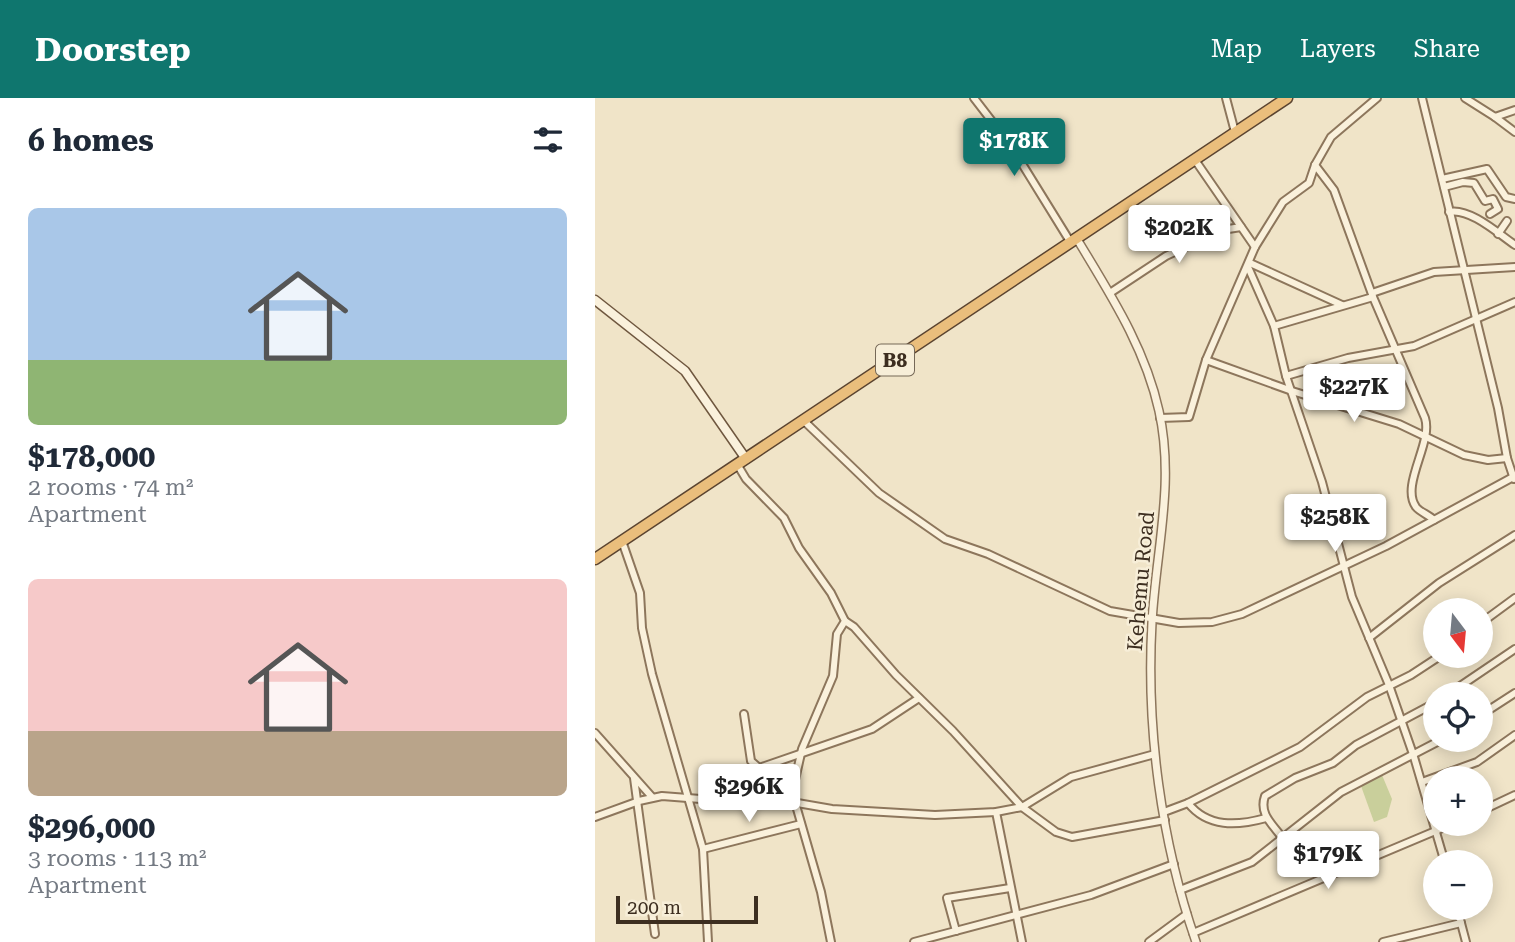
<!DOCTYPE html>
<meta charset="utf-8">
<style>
body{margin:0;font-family:"Roboto Serif",serif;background:#f6f6f7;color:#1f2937;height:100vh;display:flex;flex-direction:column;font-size:26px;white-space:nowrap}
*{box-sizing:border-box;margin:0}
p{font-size:23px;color:#747a83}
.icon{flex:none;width:38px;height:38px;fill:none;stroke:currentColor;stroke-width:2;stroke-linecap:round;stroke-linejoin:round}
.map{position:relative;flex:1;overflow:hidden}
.details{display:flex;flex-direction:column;background:#fff;width:595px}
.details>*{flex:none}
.needle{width:46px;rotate:164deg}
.buttons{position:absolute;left:828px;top:500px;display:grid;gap:14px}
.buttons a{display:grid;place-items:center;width:70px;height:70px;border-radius:50%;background:#fff;box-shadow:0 4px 18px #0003;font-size:35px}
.scale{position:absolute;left:21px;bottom:18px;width:142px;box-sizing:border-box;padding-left:7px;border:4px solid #3d2e20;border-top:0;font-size:19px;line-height:24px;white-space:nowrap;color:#3d2e20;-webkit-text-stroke:5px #f7eed8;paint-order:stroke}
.price{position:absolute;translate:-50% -60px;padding:0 16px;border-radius:7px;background:#fff;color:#222;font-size:23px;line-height:46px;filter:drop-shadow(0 2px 4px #0008)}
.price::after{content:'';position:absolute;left:50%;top:42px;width:21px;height:16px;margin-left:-10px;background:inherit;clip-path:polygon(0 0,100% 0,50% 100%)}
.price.selected{background:#0f766e;color:#fff}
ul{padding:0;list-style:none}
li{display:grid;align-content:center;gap:14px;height:371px;padding:0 28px}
li span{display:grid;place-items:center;height:217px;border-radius:10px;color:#555}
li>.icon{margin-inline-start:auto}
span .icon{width:126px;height:126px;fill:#fffc;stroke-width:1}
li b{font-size:30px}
h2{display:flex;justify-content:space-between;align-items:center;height:84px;padding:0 28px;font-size:30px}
header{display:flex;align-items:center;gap:42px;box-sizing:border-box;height:98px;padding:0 35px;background:#0f766e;color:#fff}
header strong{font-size:33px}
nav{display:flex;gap:38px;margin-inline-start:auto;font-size:24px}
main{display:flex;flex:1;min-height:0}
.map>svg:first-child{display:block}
.green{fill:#c9cf9b}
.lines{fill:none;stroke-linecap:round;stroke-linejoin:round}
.minor-casing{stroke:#8d765c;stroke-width:10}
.tertiary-casing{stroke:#8d765c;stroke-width:10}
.secondary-casing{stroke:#6f573f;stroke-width:11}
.trunk-casing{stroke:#5b4430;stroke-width:13}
.minor{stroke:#faf1dc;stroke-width:6}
.tertiary{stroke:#faf1dc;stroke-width:7}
.secondary{stroke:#faf1dc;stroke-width:8}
.trunk{stroke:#eabe7c;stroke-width:10}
.labels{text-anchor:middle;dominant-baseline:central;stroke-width:5;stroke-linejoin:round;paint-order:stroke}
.shield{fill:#f7eed8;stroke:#756857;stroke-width:2}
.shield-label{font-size:19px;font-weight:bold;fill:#3d2e20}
.street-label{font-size:21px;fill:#3d2e20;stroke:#f7eed8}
</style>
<header>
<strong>Doorstep</strong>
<nav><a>Map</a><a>Layers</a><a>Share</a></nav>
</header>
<main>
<section class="details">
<h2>6 homes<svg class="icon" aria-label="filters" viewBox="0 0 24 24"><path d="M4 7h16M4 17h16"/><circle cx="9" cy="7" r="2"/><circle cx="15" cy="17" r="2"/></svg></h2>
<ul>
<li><span style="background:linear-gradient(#a9c7e8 70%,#8fb573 0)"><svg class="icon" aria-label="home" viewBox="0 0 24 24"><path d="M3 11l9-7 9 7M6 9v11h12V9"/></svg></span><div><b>$178,000</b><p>2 rooms · 74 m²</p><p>Apartment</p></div></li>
<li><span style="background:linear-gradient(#f6c9c9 70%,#b9a48a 0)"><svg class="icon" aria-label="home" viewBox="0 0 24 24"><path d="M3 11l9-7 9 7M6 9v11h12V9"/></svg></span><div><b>$296,000</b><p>3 rooms · 113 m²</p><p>Apartment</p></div></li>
</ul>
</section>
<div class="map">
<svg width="920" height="844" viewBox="0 0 920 844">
<rect width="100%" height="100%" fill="#f0e4c8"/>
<path class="green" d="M787,677l10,24 -5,18 -13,5 -13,-36z"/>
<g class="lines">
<g class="minor-casing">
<g id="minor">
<path d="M379,0l37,48 60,97"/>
<path d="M631,0l9,34"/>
<path d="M827,0l76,310 9,50 7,21"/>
<path d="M870,0l30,19 20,-7"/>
<path d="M900,19l20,15"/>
<path d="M600,62l60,87"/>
<path d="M720,67l19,25 39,107 52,121c8,25 -25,67 -9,89 4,5 13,8 18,13"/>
<path d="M847,81l45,-10 19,28 9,2"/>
<path d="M849,89l19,-5 11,1 11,18 8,-2 5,10 -8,5"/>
<path d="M854,114c20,-5 50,22 66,33"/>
<path d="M903,136l9,-13"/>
<path d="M655,165l92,42"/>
<path d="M653,169l26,59 12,50 36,106 30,115 37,88 25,72 31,106"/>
<path d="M515,195l56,-37 56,-26 19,-3"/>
<path d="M777,195l62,-21 81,-5"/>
<path d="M679,228l99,-29"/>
<path d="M611,262l86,31 107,33 65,31 24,5 19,-2"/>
<path d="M691,278l62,-18 66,-12 101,-44"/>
<path d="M565,320l29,-1 17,-57 49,-113 28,-45 26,-19 6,-18 16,-28 46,-39"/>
<path d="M209,323l75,72 66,46 43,15 122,57 69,12 33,-1 30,-8 144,-68 129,-70"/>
<path d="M142,366l9,15 38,39 15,30 32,45 14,28 -8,13 -4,42 -31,73 -7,31v22l26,90 10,50"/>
<path d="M27,443l18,52 2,35 10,46 51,175 5,93"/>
<path d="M250,523l9,6 42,48 57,56 69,76 34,25 16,5 93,-17"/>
<path d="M886,525l34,-25"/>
<path d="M774,540l70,-55 76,-48"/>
<path d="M852,597l68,-46"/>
<path d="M149,616l7,47 8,7 113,-39 47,-31"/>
<path d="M886,617l34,-22"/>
<path d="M0,635l57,64"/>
<path d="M39,680l21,156"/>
<path d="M827,684l55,-20 38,-27"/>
<path d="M593,705c20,25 49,23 78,15"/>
<path d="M886,713l34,-16"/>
<path d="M401,714l26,130"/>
<path d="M569,714l24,-9 112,-56 67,-50 44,-22 29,-19"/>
<path d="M0,719l44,-16 23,-5 64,5 31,-5 75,13 103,6 61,-3 26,-5 49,-30 84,-23"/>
<path d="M686,738c-10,-13 -22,-23 -16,-40l30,-18 38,-15 23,-18 79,-42"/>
<path d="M108,751l98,-25"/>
<path d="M585,792l72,-28 89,-70 100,-52"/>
<path d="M862,810l9,34"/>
<path d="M361,833l-9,-33 63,-10"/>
<path d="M598,835l259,-109"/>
<path d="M319,844l177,-47 83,-31"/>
<path d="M554,844l38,-28"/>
<path d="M788,844l78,-19"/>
</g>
</g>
<g class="tertiary-casing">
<path id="tertiary" d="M482,141c33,55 68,108 82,172 16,72 -3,139 -7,211 -6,107 9,219 44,320"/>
</g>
<g class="secondary-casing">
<path id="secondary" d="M0,202l90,71 61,88"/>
</g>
<g class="trunk-casing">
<path id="trunk" d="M0,461l692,-461"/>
</g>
<use href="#minor" class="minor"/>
<use href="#tertiary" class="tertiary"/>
<use href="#secondary" class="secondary"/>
<use href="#trunk" class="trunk"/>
</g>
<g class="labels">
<rect class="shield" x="281" y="246.5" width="38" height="31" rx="5"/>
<g class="shield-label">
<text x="300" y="262">B8</text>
</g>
<g class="street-label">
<text transform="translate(546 483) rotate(-85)">Kehemu Road</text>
</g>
</g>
</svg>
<div class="buttons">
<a><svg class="needle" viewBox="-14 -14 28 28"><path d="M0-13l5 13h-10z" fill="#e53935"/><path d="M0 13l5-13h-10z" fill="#747a83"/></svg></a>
<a><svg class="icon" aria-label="locate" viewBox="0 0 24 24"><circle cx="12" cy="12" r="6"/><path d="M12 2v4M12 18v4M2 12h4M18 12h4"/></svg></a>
<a>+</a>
<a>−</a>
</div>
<div class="scale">200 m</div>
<b class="price selected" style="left:419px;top:80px">$178K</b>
<b class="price" style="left:584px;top:167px">$202K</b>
<b class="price" style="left:759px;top:326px">$227K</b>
<b class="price" style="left:740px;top:456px">$258K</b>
<b class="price" style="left:154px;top:726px">$296K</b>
<b class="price" style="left:733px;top:793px">$179K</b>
</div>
</main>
